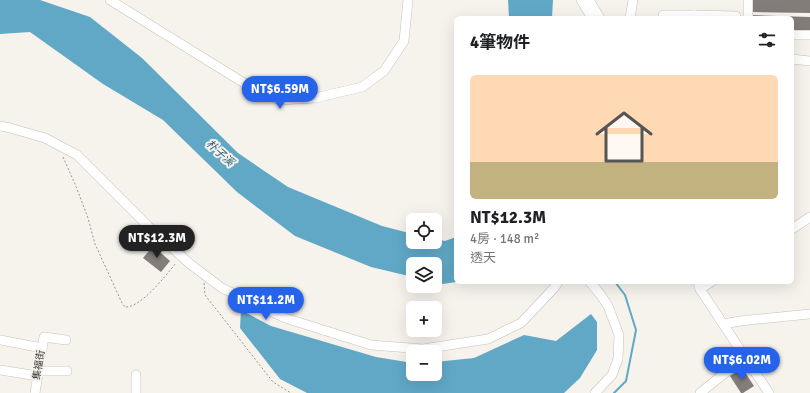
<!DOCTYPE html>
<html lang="zh-TW">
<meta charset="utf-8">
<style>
body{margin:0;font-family:Signika,"Noto Sans TC",sans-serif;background:#f6f6f6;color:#202124;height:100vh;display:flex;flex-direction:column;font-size:15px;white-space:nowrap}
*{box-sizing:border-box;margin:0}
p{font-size:13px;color:#757577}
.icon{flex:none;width:22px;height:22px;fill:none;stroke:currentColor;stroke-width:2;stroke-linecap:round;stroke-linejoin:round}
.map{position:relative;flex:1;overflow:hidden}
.side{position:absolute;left:454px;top:16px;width:340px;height:268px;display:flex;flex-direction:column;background:#fff;border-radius:6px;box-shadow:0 4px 16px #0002}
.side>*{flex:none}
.fabs{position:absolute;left:406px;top:213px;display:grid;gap:8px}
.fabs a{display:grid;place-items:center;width:36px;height:36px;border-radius:6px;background:#fff;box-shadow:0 4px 16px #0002;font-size:20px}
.price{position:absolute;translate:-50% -34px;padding:0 9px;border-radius:14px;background:#2563eb;color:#fff;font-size:13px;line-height:26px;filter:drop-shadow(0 1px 2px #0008)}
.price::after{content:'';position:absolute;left:50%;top:24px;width:12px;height:9px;margin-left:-6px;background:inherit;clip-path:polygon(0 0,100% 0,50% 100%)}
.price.active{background:#222;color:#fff}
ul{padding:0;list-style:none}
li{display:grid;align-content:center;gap:8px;height:212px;padding:0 16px}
li span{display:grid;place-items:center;height:124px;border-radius:6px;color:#555}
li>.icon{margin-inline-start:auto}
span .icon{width:72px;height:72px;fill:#fffc;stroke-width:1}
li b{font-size:17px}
h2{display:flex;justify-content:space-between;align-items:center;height:48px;padding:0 16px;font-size:17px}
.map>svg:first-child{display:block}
.water{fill:#61a8c7}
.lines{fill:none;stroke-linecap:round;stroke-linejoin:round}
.stream{stroke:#61a8c7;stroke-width:2}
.building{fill:#837d7a}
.minor-casing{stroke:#c6c2bc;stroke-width:10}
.path{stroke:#999692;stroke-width:1;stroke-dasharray:2 2;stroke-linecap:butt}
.minor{stroke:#fff;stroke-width:9}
.labels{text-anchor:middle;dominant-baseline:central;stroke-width:4;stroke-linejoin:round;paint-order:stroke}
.street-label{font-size:10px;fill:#3a3936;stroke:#f6f2ec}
.water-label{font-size:11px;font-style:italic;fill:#265e75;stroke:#f6f2ec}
</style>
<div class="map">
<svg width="810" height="393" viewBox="0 0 810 393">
<rect width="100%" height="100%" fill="#f6f2ec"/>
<g class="water">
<path d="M0,0h40l50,17 52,41 96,95 50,34 94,39 31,8v8h22v-3l10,2 11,-4v45l-13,2 -8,-2v-18h-22v13l-42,-10 -76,-31 -58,-44 -74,-72 -60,-36 -73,-52 -30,2z"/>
<path d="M508,0h45l-1,18h-43z"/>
<path d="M241,310l30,16 105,31 37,6v11h22v-12l39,-4 50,-23 32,6 35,-27 6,8v28l-17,28 -16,15h-257l-27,-14 -40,-51z"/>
</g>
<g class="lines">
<path class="stream" d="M614,393l12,-12 10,-51 -11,-35 -10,-13"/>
</g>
<g class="building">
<path d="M751,0h59v13l-59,-1z"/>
<path d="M750,15l60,2v14h-18v-13h-42z"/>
<path d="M153,246l17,15 -9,11 -18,-14z"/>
<path d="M742,368l12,18 -11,7h-2l-11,-17z"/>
</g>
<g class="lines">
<g class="minor-casing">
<g id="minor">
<path d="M110,0l142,88 27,12 36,-2 47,-11 22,-16 20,-30 4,-41"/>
<path d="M581,0l11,18"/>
<path d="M589,0l11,18"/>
<path d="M663,15h31"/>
<path d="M630,18l3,-18"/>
<path d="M694,18v-3l42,1"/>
<path d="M748,18v-18"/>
<path d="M792,35h18"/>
<path d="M792,59l18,2"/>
<path d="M0,126l10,2 35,10 32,17 71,71 42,38 32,24 63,30 86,27 52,4 65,-10 33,-16 33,-35 4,-6"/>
<path d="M792,229l18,-12"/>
<path d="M590,282l10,12 8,12 11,29 -1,24 -6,16 -17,18"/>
<path d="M698,282l2,7 23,35 46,69"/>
<path d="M700,289l11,-7"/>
<path d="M723,324l17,-3 70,-7"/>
<path d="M0,340l42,8"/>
<path d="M0,370l38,6"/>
<path d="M39,371h28"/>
<path d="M35,393l9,-56 22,3"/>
<path d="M136,393v-18"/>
<path d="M700,393l45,-36"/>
</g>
</g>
<g class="path">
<path d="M63,157l12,27 13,34 7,26 27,59 3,4c16,1 41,-32 51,-44"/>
<path d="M204,283l1,12 68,87 18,11"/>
</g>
<use href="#minor" class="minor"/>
</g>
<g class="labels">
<g class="street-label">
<text transform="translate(39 365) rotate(-81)">集福街</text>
</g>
<g class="water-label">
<text transform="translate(220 153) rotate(42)">朴子溪</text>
</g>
</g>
</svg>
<div class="fabs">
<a><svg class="icon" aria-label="locate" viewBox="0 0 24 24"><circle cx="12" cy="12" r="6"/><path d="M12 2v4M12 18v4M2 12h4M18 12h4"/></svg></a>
<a><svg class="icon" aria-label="layers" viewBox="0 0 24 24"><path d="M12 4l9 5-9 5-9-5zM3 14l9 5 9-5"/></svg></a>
<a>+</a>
<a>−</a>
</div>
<b class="price" style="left:280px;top:110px">NT$6.59M</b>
<b class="price active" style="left:157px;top:259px">NT$12.3M</b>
<b class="price" style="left:266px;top:321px">NT$11.2M</b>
<b class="price" style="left:742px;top:381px">NT$6.02M</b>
<section class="side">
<h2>4筆物件<svg class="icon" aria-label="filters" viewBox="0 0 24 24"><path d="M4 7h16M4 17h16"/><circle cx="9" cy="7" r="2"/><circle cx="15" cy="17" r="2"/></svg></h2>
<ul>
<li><span style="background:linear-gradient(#ffd9b3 70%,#c2b280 0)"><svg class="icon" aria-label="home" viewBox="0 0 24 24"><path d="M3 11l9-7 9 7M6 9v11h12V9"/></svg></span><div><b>NT$12.3M</b><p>4房 · 148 m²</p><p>透天</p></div></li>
</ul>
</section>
</div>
